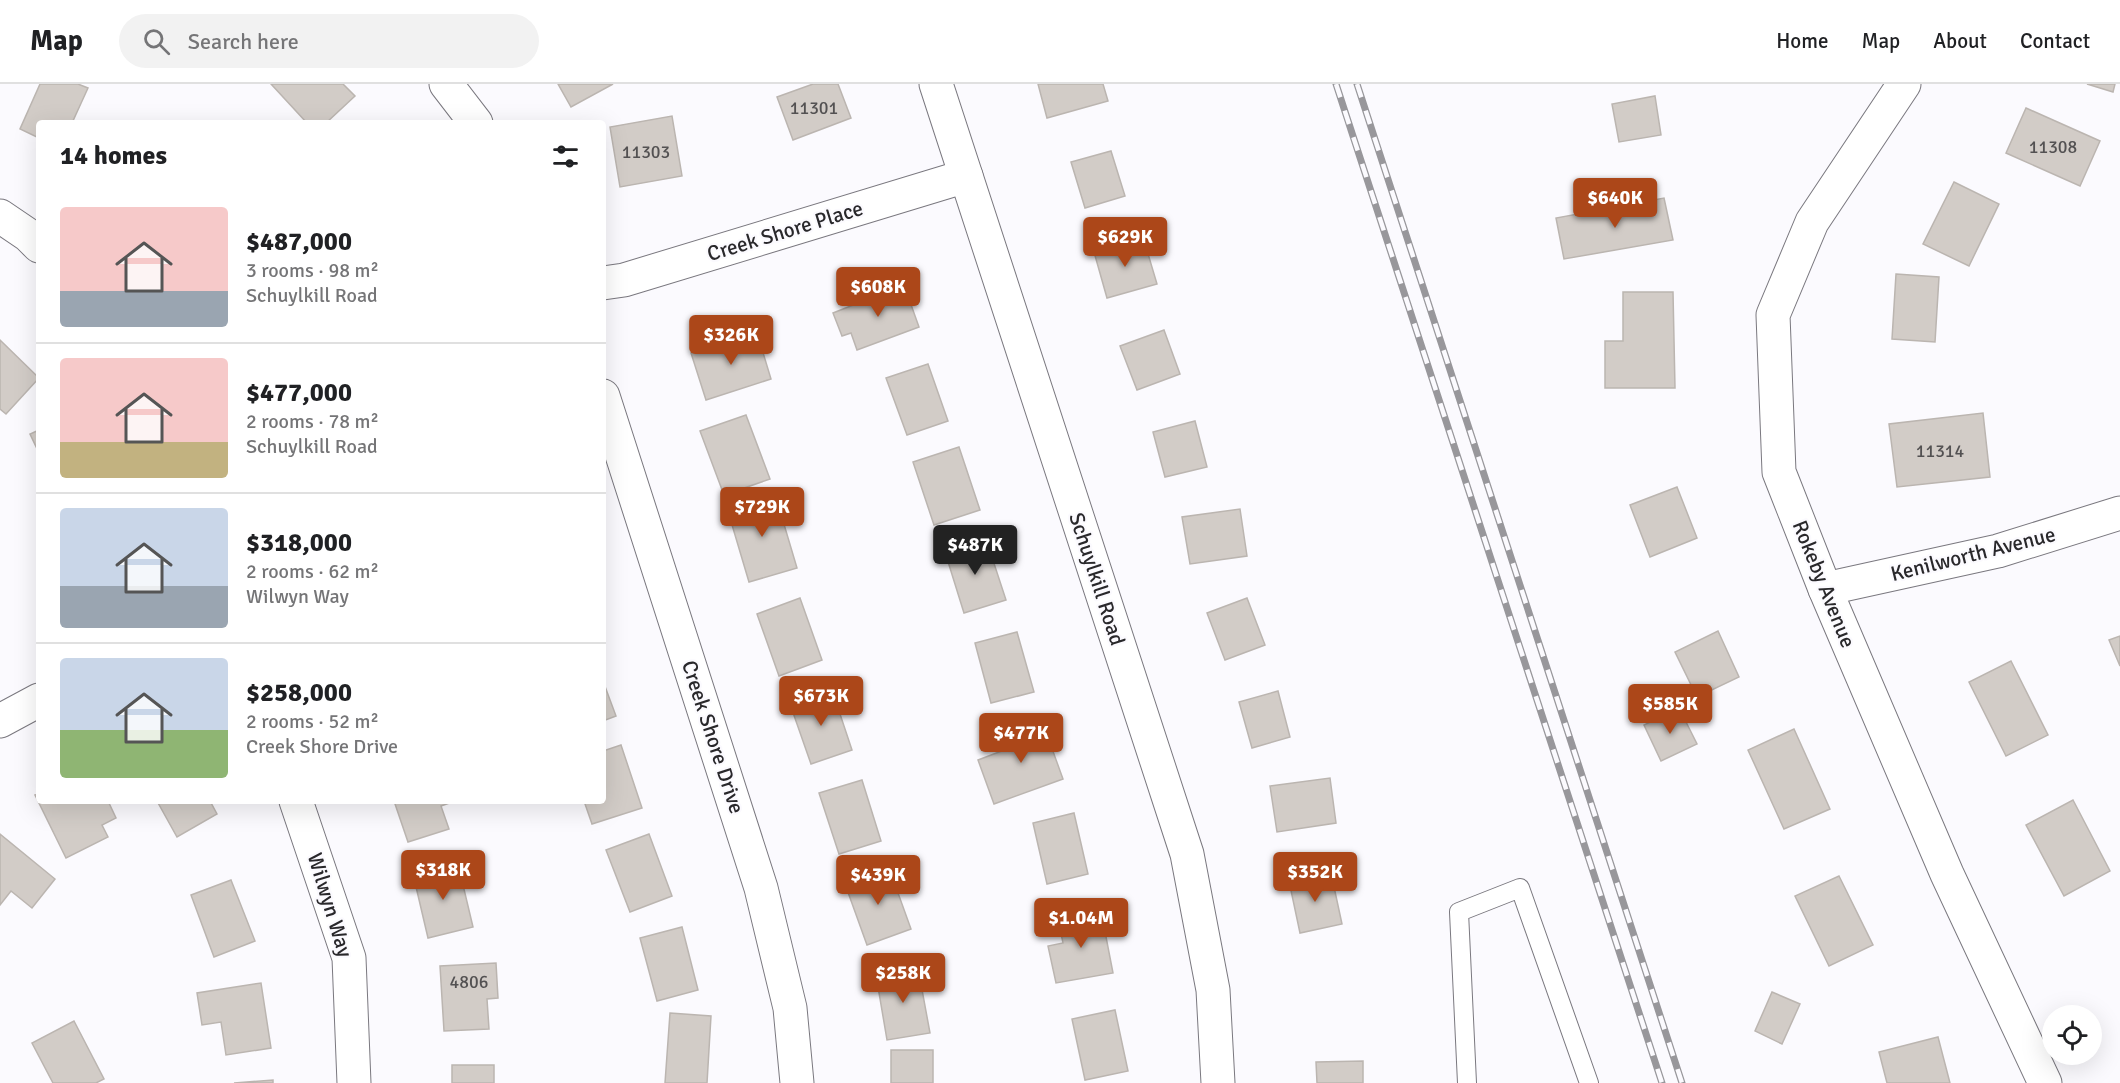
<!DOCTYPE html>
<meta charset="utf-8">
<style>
body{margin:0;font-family:Signika,sans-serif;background:#f2f2f2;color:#202124;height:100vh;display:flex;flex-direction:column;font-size:22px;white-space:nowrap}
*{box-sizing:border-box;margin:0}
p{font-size:20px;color:#757577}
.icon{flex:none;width:33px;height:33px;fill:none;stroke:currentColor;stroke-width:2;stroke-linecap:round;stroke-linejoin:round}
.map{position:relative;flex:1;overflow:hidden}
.panel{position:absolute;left:36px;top:36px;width:570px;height:684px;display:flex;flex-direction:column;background:#fff;border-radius:6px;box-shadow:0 6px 24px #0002}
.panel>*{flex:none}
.controls{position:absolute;left:2042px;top:921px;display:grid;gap:12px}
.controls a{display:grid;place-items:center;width:60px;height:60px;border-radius:50%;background:#fff;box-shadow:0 6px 24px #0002;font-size:30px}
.price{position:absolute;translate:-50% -51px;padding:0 14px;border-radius:6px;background:#ac4719;color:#fff;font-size:20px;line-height:39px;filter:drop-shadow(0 2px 3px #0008)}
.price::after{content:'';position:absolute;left:50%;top:36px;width:18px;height:14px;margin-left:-9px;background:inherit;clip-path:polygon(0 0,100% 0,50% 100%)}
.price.active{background:#222;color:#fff}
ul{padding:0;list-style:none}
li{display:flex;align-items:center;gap:18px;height:150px;padding:0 24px}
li+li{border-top:2px solid #e0e0e0}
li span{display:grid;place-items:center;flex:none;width:168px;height:120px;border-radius:6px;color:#555}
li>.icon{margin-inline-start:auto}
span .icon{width:72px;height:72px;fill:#fffc;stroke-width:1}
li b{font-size:26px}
h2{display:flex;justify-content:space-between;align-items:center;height:72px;padding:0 24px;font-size:26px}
header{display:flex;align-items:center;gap:36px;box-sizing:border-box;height:84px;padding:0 30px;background:#fff;border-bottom:2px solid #e0e0e0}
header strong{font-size:28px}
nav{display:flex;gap:33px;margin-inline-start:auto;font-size:21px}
.search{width:420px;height:54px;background:#f2f2f2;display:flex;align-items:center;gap:15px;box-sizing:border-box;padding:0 21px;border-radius:33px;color:#757577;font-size:22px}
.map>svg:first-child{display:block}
.building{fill:#d2ccc7;stroke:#bbb5b0;stroke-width:1.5}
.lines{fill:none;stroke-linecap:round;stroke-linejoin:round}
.lane-casing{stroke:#7a787f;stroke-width:20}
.street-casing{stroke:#7a787f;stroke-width:35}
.secondary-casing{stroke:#7a787f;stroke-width:35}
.lane{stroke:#fff;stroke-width:18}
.street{stroke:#fff;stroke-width:33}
.secondary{stroke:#fff;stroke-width:33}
.rail-casing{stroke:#98979b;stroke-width:7}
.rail{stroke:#fbfafe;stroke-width:4.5;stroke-dasharray:14;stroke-linecap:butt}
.labels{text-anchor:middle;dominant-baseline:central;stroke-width:4.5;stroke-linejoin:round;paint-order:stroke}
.number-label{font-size:18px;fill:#535152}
.street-label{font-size:21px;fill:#29282b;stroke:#fbfafe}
</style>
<header>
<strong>Map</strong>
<div class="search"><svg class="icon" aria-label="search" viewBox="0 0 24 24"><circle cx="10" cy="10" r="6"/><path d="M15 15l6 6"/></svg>Search here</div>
<nav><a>Home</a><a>Map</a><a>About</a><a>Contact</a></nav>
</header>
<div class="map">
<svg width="2120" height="999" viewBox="0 0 2120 999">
<rect width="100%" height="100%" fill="#fbfafe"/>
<g class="building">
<path d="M40,0h38l10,4 -16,35h-33v15l-19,-9z"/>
<path d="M271,0h72l12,12 -29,27h-19z"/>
<path d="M558,0h55l-42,23z"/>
<path d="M813,0h25l13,34 -58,22 -16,-43z"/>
<path d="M1038,0h65l5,17 -61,17z"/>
<path d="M2087,0h28l-2,8z"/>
<path d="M1655,12l6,39 -42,7 -7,-38z"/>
<path d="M2026,24l74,33 -20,45 -74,-33z"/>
<path d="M672,32l10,60 -62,11 -10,-60z"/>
<path d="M1111,67l14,45 -40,12 -14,-46z"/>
<path d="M1954,98l45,22 -30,62 -46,-22z"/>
<path d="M1664,114l9,42 -109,19 -8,-41z"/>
<path d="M1143,153l14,47 -50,14 -13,-46z"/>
<path d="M1896,190l43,3 -4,65 -43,-3z"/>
<path d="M904,201l15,42 -62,23 -6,-17 -9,3 -9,-23z"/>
<path d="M1623,208h50l2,96h-70v-47h18z"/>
<path d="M1164,246l16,44 -43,16 -17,-44z"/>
<path d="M757,249l14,46 -65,21 -15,-47z"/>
<path d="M0,256l39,38 -33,36 -6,-5z"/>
<path d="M928,280l20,57 -41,14 -21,-57z"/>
<path d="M1983,329l7,64 -93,10 -8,-63z"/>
<path d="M746,331l24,64 -46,16 -24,-64z"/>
<path d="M1195,337l12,46 -42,10 -12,-45z"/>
<path d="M39,346v23l-9,-19z"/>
<path d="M959,363l21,63 -46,15 -21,-63z"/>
<path d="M1677,403l20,51 -47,19 -20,-52z"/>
<path d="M775,410l22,74 -48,14 -22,-74z"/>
<path d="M1240,425l7,47 -57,8 -8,-47z"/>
<path d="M986,455l20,61 -42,13 -19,-61z"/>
<path d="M800,514l22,62 -43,16 -22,-62z"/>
<path d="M1247,514l18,47 -40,15 -18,-47z"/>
<path d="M1718,547l21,46 -42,20 -22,-45z"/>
<path d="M1017,548l17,60 -43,11 -16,-60z"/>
<path d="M2120,552v30l-11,-26z"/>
<path d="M2011,577l37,74 -42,21 -37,-74z"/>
<path d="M603,597l13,35 -13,5z"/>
<path d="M832,606l20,60 -41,14 -21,-60z"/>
<path d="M1278,607l12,46 -38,11 -13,-46z"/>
<path d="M1679,624l18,36 -36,17 -17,-36z"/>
<path d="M1042,637l21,58 -69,25 -16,-44 29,-11 -5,-14z"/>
<path d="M1794,645l36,80 -46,20 -36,-79z"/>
<path d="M621,661l21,63 -50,16 -8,-23h19v-50z"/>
<path d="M1330,694l6,45 -59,9 -7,-46z"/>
<path d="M862,696l19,61 -42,13 -20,-61z"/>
<path d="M39,710v7h69l8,17 -14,7 6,12 -42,21 -31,-63z"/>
<path d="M2073,716l37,71 -46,25 -38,-71z"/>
<path d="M157,717h53l7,13 -40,23z"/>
<path d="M394,717h61l-14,5 8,23 -41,13z"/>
<path d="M1074,729l14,61 -41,10 -14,-61z"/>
<path d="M0,750l55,45 -23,29 -21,-17 -11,14z"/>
<path d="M649,750l23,62 -42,16 -24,-62z"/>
<path d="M458,780l15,63 -45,11 -15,-64z"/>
<path d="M889,784l22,61 -44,16 -22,-61z"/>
<path d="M1331,789l11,51 -42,9 -11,-52z"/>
<path d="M1839,792l34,69 -44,21 -34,-70z"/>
<path d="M231,796l24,61 -41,16 -23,-62z"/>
<path d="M1101,827l12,62 -57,10 -8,-37 15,-3 -5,-24z"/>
<path d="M682,843l16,63 -41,11 -17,-63z"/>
<path d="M496,879l2,35 -11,1 2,30 -45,2 -4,-65z"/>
<path d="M918,884l12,65 -43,7 -11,-65z"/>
<path d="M261,899l10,65 -45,7 -5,-33 -19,3 -5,-32z"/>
<path d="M1772,908l28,12 -18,40 -27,-13z"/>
<path d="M1115,926l13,61 -43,9 -13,-61z"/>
<path d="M670,929l41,3 -4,67h-42z"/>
<path d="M74,937l30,58 -8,4h-43l-21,-40z"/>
<path d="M1938,953l12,46h-63l-8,-31z"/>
<rect x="891" y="966" width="42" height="33"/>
<path d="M1363,977v22h-46l-1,-21z"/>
<rect x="452" y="981" width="42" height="18"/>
<path d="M273,996v3h-39z"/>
</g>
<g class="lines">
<g class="lane-casing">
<path id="lane" d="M1467,999l-8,-171 61,-24 69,195"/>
</g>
<g class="street-casing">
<g id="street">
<path d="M446,0l30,39"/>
<path d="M1904,0l-92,138 -39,93 6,157 46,117 122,285 98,209"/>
<path d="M0,132l28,19 11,11"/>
<path d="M603,199l21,-3 342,-104"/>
<path d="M603,312l158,492 29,120 7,75"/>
<path d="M1825,505l173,-38 122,-38"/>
<path d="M0,637l39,-21"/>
<path d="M296,717l53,157 5,125"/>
</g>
</g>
<g class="secondary-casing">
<path id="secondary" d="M936,0l251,770 26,136 5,93"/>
</g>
<use href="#lane" class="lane"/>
<use href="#street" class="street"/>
<use href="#secondary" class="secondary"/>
<g class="rail-casing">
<g id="rail">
<path d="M1336,0l326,999"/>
<path d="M1357,0l325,999"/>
</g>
</g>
<use href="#rail" class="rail"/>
</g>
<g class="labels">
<g class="number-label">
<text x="814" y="24">11301</text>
<text x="2053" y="63">11308</text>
<text x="646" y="68">11303</text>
<text x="1940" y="367">11314</text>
<text x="469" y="898">4806</text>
</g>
<g class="street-label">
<text transform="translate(785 147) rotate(-17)">Creek Shore Place</text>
<text transform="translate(1973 470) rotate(-14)">Kenilworth Avenue</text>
<text transform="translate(1097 495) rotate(72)">Schuylkill Road</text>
<text transform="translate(1824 500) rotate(68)">Rokeby Avenue</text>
<text transform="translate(713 653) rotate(72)">Creek Shore Drive</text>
<text transform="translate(330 821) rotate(73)">Wilwyn Way</text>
</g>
</g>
</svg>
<div class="controls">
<a><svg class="icon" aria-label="locate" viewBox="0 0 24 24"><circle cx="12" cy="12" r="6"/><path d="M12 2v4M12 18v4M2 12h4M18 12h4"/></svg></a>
</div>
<b class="price" style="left:1615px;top:145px">$640K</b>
<b class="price" style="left:1125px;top:184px">$629K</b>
<b class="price" style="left:878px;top:234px">$608K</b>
<b class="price" style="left:731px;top:282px">$326K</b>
<b class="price" style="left:762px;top:454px">$729K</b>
<b class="price active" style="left:975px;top:492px">$487K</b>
<b class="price" style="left:821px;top:643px">$673K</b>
<b class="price" style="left:1670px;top:651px">$585K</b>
<b class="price" style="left:1021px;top:680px">$477K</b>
<b class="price" style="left:443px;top:817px">$318K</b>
<b class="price" style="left:1315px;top:819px">$352K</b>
<b class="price" style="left:878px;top:822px">$439K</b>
<b class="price" style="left:1081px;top:865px">$1.04M</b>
<b class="price" style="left:903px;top:920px">$258K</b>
<section class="panel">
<h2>14 homes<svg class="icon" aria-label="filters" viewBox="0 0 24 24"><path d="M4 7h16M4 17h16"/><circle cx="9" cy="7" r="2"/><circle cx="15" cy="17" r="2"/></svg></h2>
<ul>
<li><span style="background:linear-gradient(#f6c9c9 70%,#9aa5b1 0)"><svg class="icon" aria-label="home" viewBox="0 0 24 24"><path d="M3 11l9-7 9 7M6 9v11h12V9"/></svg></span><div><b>$487,000</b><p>3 rooms · 98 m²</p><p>Schuylkill Road</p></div></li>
<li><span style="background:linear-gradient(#f6c9c9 70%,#c2b280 0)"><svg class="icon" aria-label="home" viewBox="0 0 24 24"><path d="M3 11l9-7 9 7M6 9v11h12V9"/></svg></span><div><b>$477,000</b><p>2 rooms · 78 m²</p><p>Schuylkill Road</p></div></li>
<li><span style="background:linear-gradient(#c9d6e8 65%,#9aa5b1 0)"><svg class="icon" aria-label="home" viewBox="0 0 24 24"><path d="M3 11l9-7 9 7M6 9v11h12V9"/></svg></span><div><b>$318,000</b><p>2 rooms · 62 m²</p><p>Wilwyn Way</p></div></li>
<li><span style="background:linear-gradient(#c9d6e8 60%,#8fb573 0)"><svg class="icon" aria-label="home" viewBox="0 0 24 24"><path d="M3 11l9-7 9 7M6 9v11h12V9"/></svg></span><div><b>$258,000</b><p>2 rooms · 52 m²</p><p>Creek Shore Drive</p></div></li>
</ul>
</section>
</div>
